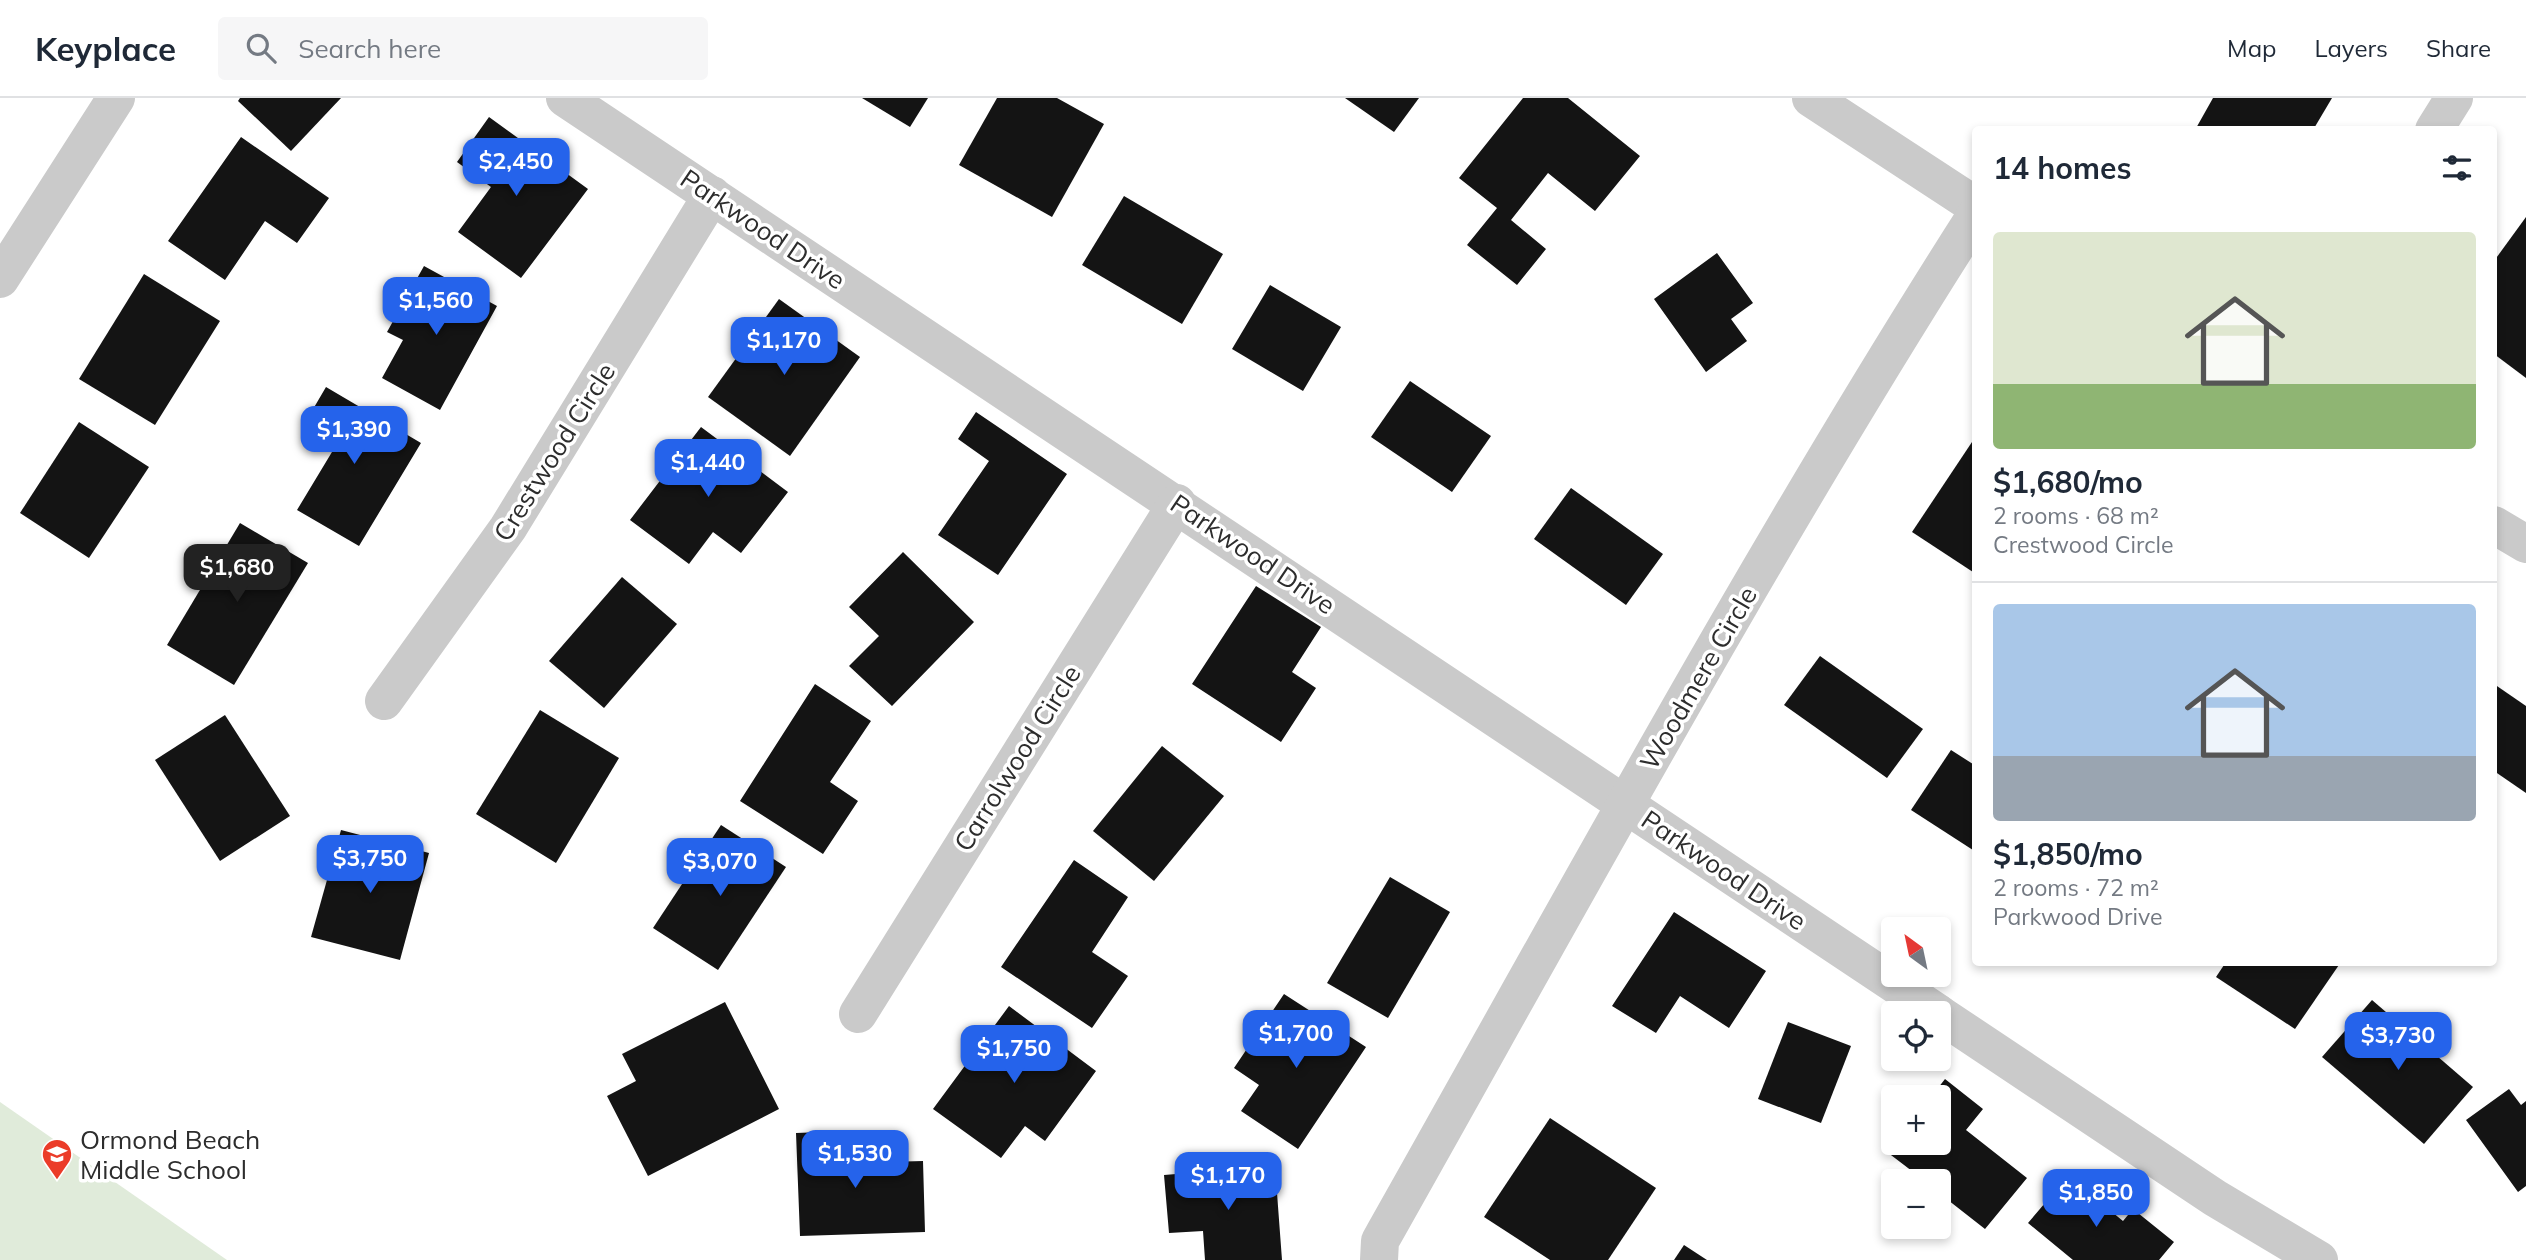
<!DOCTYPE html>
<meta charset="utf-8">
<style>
body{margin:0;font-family:Mulish,sans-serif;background:#f6f6f7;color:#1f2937;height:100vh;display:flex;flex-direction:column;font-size:26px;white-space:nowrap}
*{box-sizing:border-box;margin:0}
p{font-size:23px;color:#747a83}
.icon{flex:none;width:38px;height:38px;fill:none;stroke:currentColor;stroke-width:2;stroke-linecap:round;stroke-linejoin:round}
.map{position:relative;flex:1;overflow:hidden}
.side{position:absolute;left:1972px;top:28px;width:525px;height:840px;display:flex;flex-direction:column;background:#fff;border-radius:7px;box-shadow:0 4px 10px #0003}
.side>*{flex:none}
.needle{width:46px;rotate:327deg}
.buttons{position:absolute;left:1881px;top:819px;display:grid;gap:14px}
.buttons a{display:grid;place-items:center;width:70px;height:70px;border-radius:7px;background:#fff;box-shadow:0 4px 10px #0003;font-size:35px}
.price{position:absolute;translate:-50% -60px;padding:0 16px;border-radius:14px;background:#2563eb;color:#fff;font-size:23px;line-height:46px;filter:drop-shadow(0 2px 4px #0008)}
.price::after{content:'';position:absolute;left:50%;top:42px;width:21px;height:16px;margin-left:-10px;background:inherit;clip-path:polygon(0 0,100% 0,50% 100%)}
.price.selected{background:#222;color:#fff}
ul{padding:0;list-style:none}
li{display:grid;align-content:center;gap:14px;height:371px;padding:0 21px}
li+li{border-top:2px solid #e0e1e3}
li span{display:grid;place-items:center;height:217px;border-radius:7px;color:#555}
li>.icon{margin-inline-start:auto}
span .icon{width:126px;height:126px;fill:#fffc;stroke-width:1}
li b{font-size:30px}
h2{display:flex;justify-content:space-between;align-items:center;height:84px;padding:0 21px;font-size:30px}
header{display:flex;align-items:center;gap:42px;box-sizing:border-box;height:98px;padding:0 35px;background:#fff;border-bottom:2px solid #e0e1e3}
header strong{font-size:33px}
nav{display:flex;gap:38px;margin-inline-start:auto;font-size:24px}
.search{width:490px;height:63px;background:#f6f6f7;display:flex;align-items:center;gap:18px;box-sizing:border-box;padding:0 24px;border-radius:7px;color:#747a83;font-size:26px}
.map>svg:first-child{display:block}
.green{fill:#e0ebda}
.building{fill:#141414}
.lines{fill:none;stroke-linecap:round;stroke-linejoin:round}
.minor{stroke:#cacaca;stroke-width:38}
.labels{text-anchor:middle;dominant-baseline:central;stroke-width:7;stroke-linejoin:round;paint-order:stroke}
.street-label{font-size:26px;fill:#2d2d2d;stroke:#fff}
.poi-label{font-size:26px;fill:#2d2d2d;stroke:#fff;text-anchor:start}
</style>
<header>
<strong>Keyplace</strong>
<div class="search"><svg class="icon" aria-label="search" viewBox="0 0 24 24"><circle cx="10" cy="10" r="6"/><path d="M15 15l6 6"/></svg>Search here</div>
<nav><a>Map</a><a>Layers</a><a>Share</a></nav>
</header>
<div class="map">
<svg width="2526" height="1162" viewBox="0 0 2526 1162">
<rect width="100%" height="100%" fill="#fff"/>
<path class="green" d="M0,1004l227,158h-227z"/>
<g class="building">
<path d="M240,0h101l-50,53 -53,-50z"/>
<path d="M862,0h66l-18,29z"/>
<path d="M997,0h60l47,26 -52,93 -93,-52z"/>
<path d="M1345,0h74l-25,34z"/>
<path d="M1523,0h45l72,58 -45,55 -47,-38 -37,47 35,29 -29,36 -50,-40 30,-37 -38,-30z"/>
<path d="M2213,0h119l-19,32h-118z"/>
<path d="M489,19l99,72 -67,89 -63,-46 33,-45 -34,-25z"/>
<path d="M241,39l88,61 -32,45 -32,-22 -40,59 -57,-39z"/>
<path d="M1124,98l99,58 -41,70 -100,-59z"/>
<path d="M2526,119v161l-32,-24v-93z"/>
<path d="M1717,155l36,50 -22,16 16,22 -41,31 -52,-73z"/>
<path d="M424,168l73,40 -57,104 -58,-32 21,-38 -16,-8z"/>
<path d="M144,176l76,47 -65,104 -76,-46z"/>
<path d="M1270,187l71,42 -38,64 -71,-42z"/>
<path d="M779,201l81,58 -70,99 -82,-59z"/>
<path d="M1410,283l81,55 -39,56 -81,-55z"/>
<path d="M326,289l95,56 -62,103 -62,-36 38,-63 -33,-19z"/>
<path d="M976,314l91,62 -69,101 -60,-40 51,-74 -31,-22z"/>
<path d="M79,324l70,45 -60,91 -69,-45z"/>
<path d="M701,329l87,65 -47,61 -28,-21 -24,32 -59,-44z"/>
<path d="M1976,338v138l-64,-42z"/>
<path d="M1571,390l92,66 -37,51 -92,-66z"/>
<path d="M240,425l68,40 -74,122 -67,-40z"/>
<path d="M903,454l71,70 -82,84 -43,-40 30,-30 -30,-29z"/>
<path d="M622,479l55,47 -73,84 -55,-47z"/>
<path d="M1256,488l65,41 -29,45 24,16 -35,54 -89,-58z"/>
<path d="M1820,558l103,73 -36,49 -103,-73z"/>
<path d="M815,586l56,37 -41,61 28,19 -35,53 -83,-53z"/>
<path d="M2494,586l32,22v87l-32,-22z"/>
<path d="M540,612l79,48 -63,105 -80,-49z"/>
<path d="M225,617l65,101 -70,45 -65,-101z"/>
<path d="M1162,648l62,50 -70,85 -61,-50z"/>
<path d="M1951,652l25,16v86l-65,-42z"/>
<path d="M721,727l65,42 -68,103 -65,-42z"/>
<path d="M341,732l88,23 -29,107 -89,-23z"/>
<path d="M1074,762l54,37 -36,55 36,24 -36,52 -91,-61z"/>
<path d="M1390,779l60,35 -62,106 -61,-35z"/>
<path d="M1674,814l92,59 -37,57 -49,-32 -24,37 -44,-27z"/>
<path d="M2226,864h115l-46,67 -79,-52z"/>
<path d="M1284,896l82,53 -68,102 -57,-38 18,-26 -25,-17z"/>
<path d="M2372,902l101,87 -49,57 -102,-87z"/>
<path d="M725,904l54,107 -131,67 -41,-80 29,-15 -14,-27z"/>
<path d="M1009,908l87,65 -51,70 -20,-15 -24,32 -68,-49z"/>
<path d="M1788,924l63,24 -30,77 -63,-24z"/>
<path d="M1945,981l38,30 -17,21 61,48 -42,51 -46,-36v-12h-14l-38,-29 7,-9h45v-46h-8z"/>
<path d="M2509,991l12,16 5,-4v85l-8,6 -52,-72z"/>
<path d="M1550,1020l106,70 -48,72h-58l-66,-43z"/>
<path d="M850,1033l1,32 72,-2 2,71 -125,4 -4,-103z"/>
<path d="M1275,1068l7,94h-77l-2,-29 -34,2 -5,-58z"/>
<path d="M2068,1078l55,45 10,-12 41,33 -15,18h-86l-45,-37z"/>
<path d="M1684,1147l23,15h-33z"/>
</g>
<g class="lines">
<g class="minor">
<path d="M565,0l1373,915"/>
<path d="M1811,0l165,108"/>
<path d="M2434,32l20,-32"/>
<path d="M0,181l116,-181"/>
<path d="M2494,427l32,19"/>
<path d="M384,603l124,-173 204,-333"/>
<path d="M858,916l319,-511"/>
<path d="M1939,916l276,184 104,62"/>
<path d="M1379,1162l1,-19c194,-344 383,-693 596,-1026"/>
</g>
</g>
<defs>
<g id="school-pin" transform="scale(1.575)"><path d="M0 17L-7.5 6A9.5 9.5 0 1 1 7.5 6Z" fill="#eb3c29" stroke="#fff"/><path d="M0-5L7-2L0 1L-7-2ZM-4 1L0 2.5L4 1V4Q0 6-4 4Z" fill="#fff"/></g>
</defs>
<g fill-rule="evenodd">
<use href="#school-pin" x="57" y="1056"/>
</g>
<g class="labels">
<g class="street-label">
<text transform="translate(763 131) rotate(34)">Parkwood Drive</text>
<text transform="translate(554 354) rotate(-58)">Crestwood Circle</text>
<text transform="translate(1253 456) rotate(34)">Parkwood Drive</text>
<text transform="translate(1698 580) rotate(-60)">Woodmere Circle</text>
<text transform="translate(1017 660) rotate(-58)">Carrolwood Circle</text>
<text transform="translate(1724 772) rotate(34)">Parkwood Drive</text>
</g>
<g class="poi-label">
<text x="80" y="1041">Ormond Beach<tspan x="80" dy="30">Middle School</tspan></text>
</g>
</g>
</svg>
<div class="buttons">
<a><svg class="needle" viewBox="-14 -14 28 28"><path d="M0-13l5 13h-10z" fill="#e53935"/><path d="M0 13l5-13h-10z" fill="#747a83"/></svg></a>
<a><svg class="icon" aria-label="locate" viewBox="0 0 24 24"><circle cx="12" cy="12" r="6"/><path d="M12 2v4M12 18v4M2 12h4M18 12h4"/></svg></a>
<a>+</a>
<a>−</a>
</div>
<b class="price" style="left:516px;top:100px">$2,450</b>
<b class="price" style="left:436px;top:239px">$1,560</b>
<b class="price" style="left:784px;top:279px">$1,170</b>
<b class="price" style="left:354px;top:368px">$1,390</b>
<b class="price" style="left:708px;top:401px">$1,440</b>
<b class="price selected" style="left:237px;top:506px">$1,680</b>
<b class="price" style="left:370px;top:797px">$3,750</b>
<b class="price" style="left:720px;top:800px">$3,070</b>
<b class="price" style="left:1296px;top:972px">$1,700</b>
<b class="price" style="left:2398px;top:974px">$3,730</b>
<b class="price" style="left:1014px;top:987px">$1,750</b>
<b class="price" style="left:855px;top:1092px">$1,530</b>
<b class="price" style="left:1228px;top:1114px">$1,170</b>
<b class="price" style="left:2096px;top:1131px">$1,850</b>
<section class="side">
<h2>14 homes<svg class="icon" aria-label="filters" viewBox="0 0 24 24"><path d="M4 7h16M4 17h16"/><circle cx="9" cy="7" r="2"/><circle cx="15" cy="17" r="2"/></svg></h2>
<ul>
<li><span style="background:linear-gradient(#dfe7d0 70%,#8fb573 0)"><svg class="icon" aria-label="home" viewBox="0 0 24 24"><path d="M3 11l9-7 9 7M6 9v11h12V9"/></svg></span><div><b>$1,680/mo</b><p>2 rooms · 68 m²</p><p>Crestwood Circle</p></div></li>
<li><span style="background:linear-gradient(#a9c7e8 70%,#9aa5b1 0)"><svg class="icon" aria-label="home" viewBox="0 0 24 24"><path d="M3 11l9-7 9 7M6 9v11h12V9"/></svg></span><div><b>$1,850/mo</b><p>2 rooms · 72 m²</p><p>Parkwood Drive</p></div></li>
</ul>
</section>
</div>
